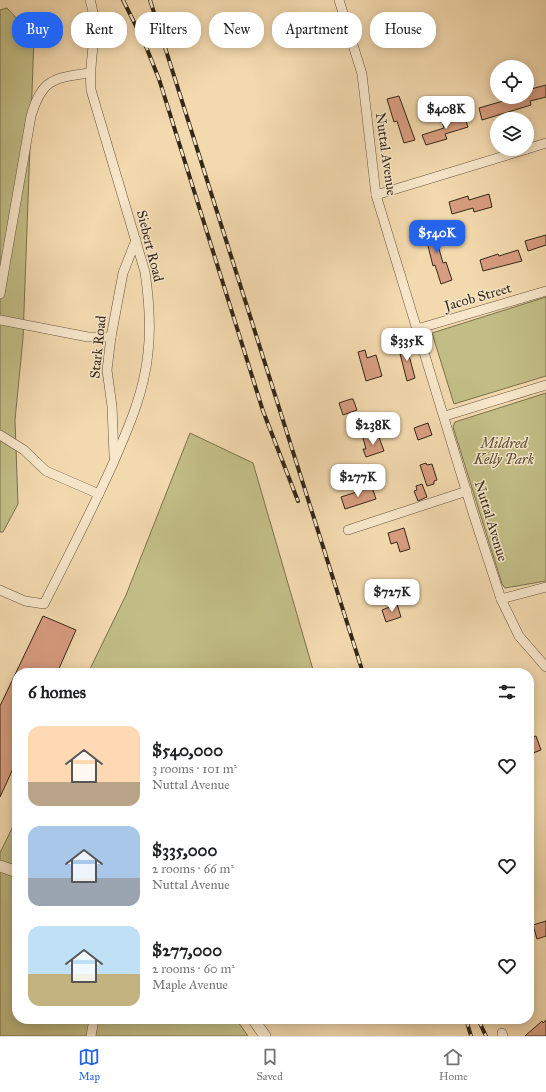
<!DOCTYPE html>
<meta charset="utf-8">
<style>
body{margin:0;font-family:"IM FELL Great Primer",serif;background:#f6f6f6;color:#202124;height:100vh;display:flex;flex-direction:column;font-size:15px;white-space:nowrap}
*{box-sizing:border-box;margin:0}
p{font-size:13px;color:#757577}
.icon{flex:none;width:22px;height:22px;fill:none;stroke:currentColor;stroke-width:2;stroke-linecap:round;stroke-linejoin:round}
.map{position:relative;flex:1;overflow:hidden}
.drawer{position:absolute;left:12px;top:668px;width:522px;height:356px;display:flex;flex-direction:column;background:#fff;border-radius:16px;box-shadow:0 2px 10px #0003}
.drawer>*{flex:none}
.hud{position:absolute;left:12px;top:12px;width:522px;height:36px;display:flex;gap:8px}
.tools{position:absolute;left:490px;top:60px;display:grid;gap:8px}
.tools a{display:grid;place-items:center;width:44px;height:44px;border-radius:50%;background:#fff;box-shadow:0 2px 10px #0003;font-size:20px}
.price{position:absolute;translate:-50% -34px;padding:0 9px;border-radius:8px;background:#fff;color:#222;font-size:13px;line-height:26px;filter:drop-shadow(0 1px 2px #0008)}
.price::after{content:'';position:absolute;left:50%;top:24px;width:12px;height:9px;margin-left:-6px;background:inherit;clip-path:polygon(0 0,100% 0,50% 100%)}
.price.selected{background:#2563eb;color:#fff}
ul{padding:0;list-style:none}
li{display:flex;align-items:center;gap:12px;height:100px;padding:0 16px}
li span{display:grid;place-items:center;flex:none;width:112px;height:80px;border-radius:12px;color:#555}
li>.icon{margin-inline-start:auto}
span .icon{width:48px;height:48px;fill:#fffc;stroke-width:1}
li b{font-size:17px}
h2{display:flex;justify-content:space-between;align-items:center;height:48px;padding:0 16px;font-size:17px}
.chip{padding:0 14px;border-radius:16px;background:#fff;box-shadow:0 2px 10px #0003;font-size:14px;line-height:36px}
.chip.selected{background:#2563eb;color:#fff}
.menu{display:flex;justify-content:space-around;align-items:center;height:56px;border-top:1px solid #e0e0e0;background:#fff;font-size:11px;color:#757577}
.menu a{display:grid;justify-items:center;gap:2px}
.menu .selected{color:#2563eb}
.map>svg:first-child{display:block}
.green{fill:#c2bd86;stroke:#7b724f}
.building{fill:#d89d80;stroke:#342818}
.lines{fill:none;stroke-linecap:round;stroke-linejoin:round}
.minor-casing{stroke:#64543e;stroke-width:10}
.tertiary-casing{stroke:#64543e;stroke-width:12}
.minor{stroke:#f7e6ca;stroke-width:9}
.tertiary{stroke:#f7e6ca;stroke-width:11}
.rail-casing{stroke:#342818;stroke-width:4}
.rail{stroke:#f7e6ca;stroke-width:2.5;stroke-dasharray:8;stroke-linecap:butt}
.labels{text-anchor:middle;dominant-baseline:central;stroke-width:3;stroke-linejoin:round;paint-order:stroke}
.street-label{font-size:14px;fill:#342818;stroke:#f7e6ca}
.park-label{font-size:14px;font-style:italic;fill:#584d34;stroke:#f7e6ca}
</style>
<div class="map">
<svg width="546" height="1036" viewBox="0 0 546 1036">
<rect width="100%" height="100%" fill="#f3d9ae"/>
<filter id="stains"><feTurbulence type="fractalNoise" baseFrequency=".005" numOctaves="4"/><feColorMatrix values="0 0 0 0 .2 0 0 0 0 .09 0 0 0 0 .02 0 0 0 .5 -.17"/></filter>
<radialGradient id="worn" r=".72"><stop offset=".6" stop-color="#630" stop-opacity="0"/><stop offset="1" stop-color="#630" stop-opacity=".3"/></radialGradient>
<g class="green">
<path d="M7,8l27,29 -11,301 -8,82 3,84 -15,28h-3v-522z"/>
<path d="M546,297v79l-92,28 -22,-71z"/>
<path d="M546,393v188l-41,7 -3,-4 -49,-157 2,-5z"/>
<path d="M190,433l63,30 61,210h-226l38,-78z"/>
<path d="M17,818v201h219l12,17h-248v-183z"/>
</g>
<g class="building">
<path d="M391,14l7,24 -10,3 -7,-23z"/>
<path d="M546,85v12l-16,4 1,4 -49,15 -3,-12 38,-11h10v-7z"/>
<path d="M399,96l16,44 -11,3 -7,-22 -3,1 -7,-23z"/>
<path d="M464,115l4,12 -23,7 2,5 -21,6 -4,-10 22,-7 -2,-6z"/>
<path d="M489,194l3,13 -18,5 -1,-4 -21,6 -3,-12 19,-6 1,4z"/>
<path d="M434,223l5,18 -2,1 6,21 3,-1 6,18 -11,4 -6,-19 -2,1 -10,-40z"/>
<path d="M546,235v10l-18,6 -3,-10z"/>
<path d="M518,250l4,11 -39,10 -3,-11 18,-6 1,2z"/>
<path d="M406,344l9,34 -8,3 -9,-35z"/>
<path d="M365,350l2,8 9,-3 6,21 -16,5 -8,-29z"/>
<path d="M351,399h2l4,11 -14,5 -4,-12z"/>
<path d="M428,423l4,12 -14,5 -4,-12z"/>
<path d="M374,435l1,3 4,-1 5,14 -18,6 -3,-8h3l-3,-11z"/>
<path d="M426,463l1,2 5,-1 5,16 -3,1v3l-7,2 -7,-21z"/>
<path d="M422,484l5,13 -9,4 -4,-10 3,-1 -1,-4z"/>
<path d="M372,487l4,12 -31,10 -4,-12z"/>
<path d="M404,528l6,21 -10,3 -3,-10 -6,2 -3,-11z"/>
<path d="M397,604l4,13 -15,5 -4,-12z"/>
<path d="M43,616l33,14 -19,43h-40v87l-17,37v-91z"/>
<path d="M536,736l5,14 -8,3 -4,-15z"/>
<path d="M546,921v15l-9,3 -4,-14z"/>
<path d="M546,1020v16h-21l17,-15 1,2z"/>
</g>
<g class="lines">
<g class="minor-casing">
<g id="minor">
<path d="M339,0l23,74 14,121 97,318 28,86 18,37 27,31"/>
<path d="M527,149l19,-6"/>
<path d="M376,195l151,-46"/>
<path d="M0,294l31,-178c11,-37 22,-38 58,-43"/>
<path d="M0,320l88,17h23"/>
<path d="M417,329l129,-38"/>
<path d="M445,416l101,-31"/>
<path d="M0,435l24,15 22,21 53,23"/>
<path d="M114,456l-2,-50 -5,-36 4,-33 12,-64 13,-33"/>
<path d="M348,530l119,-39"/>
<path d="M0,590l25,11 19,3c23,-45 46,-90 67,-136 16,-37 33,-74 37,-115 3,-27 1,-54 -3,-81l-54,-182c-3,-31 9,-60 -1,-90"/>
<path d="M501,599l45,-12"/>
<path d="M502,1033l1,3"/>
<path d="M91,1036l3,-17"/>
</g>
</g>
<g class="tertiary-casing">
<g id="tertiary">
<path d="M0,866l17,6"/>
<path d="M253,1019l12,17"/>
</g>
</g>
<use href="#minor" class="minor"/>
<use href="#tertiary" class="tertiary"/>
<g class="rail-casing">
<g id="rail">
<path d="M123,0l22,44 14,35 104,332 35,90"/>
<path d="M150,0l213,673"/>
<path d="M466,1019l5,17"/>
<path d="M478,1019l8,17"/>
</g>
</g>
<use href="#rail" class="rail"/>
</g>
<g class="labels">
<g class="street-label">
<text transform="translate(386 154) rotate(82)">Nuttal Avenue</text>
<text transform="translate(150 246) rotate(76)">Siebert Road</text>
<text transform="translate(478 297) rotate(-16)">Jacob Street</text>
<text transform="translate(98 347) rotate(-84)">Stark Road</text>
<text transform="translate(491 521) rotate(73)">Nuttal Avenue</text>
</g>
<g class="park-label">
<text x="504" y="443">Mildred<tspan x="504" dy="16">Kelly Park</tspan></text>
</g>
</g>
<rect width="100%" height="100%" filter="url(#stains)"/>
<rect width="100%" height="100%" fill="url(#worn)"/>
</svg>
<div class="tools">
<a><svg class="icon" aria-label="locate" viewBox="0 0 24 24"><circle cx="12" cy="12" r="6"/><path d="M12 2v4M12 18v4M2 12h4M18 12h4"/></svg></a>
<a><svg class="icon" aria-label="layers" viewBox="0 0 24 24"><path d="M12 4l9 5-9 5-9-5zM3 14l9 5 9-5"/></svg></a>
</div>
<b class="price" style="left:446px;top:130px">$408K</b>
<b class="price selected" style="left:437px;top:254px">$540K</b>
<b class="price" style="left:407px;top:362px">$335K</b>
<b class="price" style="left:373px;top:446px">$238K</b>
<b class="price" style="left:358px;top:498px">$277K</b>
<b class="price" style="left:392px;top:613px">$727K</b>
<div class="hud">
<a class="chip selected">Buy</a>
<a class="chip">Rent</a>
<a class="chip">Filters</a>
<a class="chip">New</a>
<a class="chip">Apartment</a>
<a class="chip">House</a>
</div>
<section class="drawer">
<h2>6 homes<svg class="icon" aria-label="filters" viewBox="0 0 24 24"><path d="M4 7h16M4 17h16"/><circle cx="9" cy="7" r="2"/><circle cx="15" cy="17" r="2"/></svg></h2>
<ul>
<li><span style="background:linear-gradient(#ffd9b3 70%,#b9a48a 0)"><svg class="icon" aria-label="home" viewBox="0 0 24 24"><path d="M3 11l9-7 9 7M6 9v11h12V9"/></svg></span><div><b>$540,000</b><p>3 rooms · 101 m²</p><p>Nuttal Avenue</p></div><svg class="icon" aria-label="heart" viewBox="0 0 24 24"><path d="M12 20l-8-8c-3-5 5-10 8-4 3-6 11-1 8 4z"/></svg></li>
<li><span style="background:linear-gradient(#a9c7e8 65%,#9aa5b1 0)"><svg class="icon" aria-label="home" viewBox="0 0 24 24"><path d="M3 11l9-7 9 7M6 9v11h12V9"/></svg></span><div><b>$335,000</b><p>2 rooms · 66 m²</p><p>Nuttal Avenue</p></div><svg class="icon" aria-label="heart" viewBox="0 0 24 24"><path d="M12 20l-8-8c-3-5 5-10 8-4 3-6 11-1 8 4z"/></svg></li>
<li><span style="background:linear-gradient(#bfe0f5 60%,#c2b280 0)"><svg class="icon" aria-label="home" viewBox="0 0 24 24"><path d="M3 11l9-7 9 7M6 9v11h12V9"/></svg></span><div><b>$277,000</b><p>2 rooms · 60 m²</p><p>Maple Avenue</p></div><svg class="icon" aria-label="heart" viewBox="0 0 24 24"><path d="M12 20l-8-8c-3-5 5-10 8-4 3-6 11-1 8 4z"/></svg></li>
</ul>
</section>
</div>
<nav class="menu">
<a class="selected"><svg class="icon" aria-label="map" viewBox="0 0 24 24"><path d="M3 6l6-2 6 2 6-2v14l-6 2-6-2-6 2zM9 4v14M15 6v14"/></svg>Map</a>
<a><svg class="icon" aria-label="saved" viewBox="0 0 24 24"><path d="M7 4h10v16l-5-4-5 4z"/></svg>Saved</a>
<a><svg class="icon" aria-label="home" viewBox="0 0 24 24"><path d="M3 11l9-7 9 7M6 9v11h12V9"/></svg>Home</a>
</nav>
